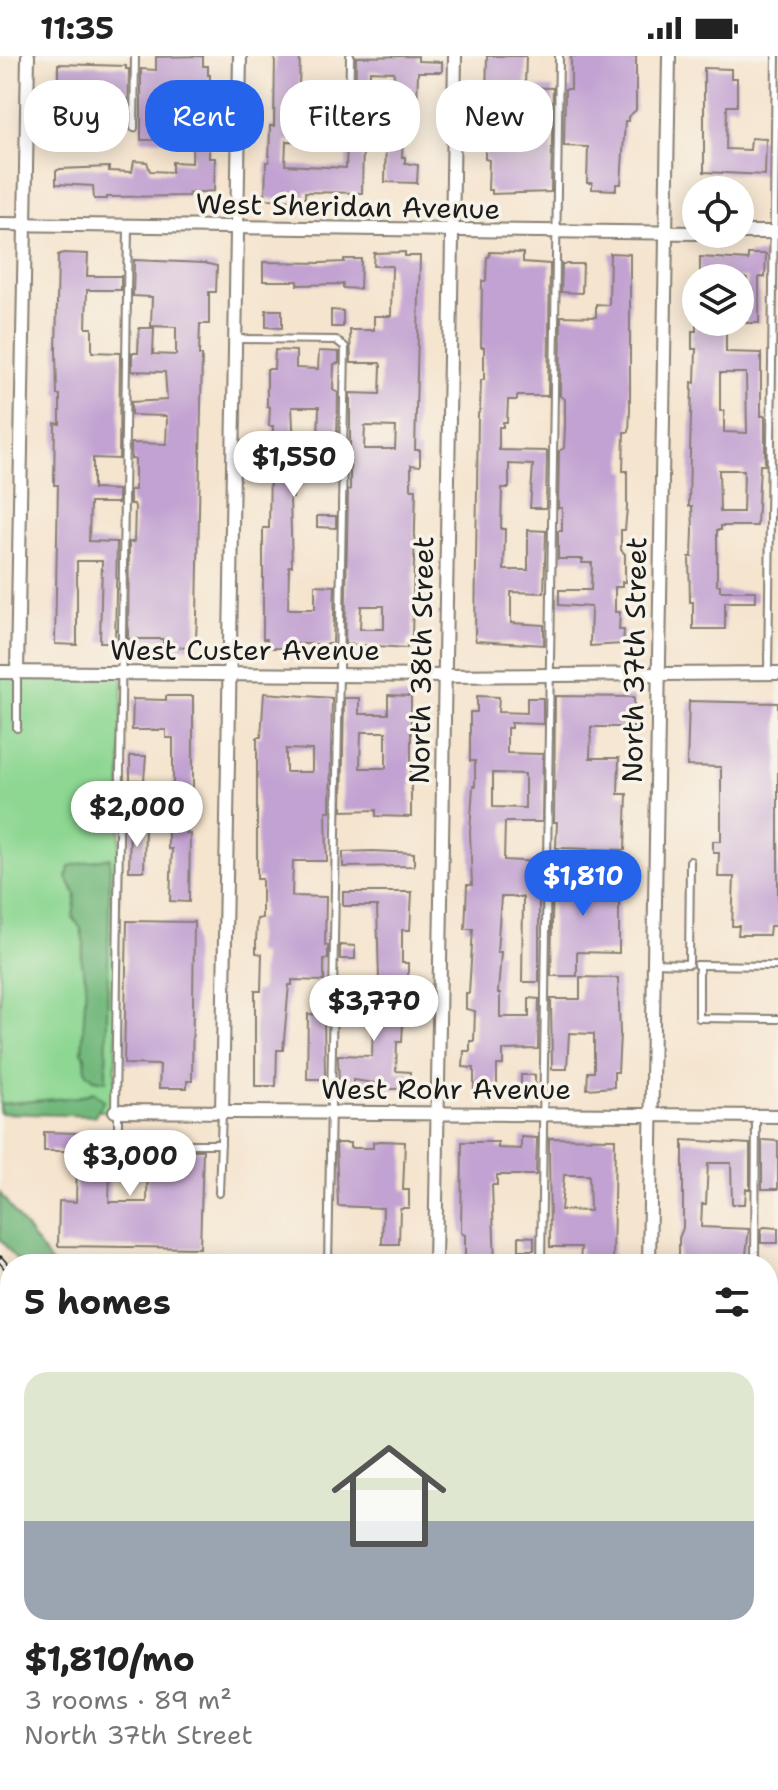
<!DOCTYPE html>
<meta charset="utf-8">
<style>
body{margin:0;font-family:"Shantell Sans",sans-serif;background:#f6f6f6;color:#222;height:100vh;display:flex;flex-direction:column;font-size:30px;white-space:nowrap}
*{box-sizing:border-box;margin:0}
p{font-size:26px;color:#767676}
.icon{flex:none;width:44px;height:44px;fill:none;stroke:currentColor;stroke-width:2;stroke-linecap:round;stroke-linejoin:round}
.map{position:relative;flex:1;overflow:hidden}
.panel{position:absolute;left:0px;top:1198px;width:778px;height:536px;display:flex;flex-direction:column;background:#fff;border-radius:32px 32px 0 0;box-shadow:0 4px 20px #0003}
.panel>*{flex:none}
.guide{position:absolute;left:24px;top:24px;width:730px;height:72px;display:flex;gap:16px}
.fabs{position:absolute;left:682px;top:120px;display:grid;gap:16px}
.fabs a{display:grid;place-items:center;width:72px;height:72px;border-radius:50%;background:#fff;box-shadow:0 4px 20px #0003;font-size:40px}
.price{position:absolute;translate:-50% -68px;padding:0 18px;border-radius:28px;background:#fff;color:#222;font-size:26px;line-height:52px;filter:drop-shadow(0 2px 4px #0008)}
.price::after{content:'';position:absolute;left:50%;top:48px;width:24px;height:18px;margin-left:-12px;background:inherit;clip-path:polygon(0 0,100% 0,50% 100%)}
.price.on{background:#2563eb;color:#fff}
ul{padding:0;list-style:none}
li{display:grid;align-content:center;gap:16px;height:424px;padding:0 24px}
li+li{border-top:2px solid #e0e0e0}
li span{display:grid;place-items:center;height:248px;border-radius:24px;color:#555}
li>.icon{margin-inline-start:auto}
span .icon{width:144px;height:144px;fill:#fffc;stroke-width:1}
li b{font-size:34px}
h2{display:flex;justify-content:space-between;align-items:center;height:96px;padding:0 24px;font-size:34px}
.tag{padding:0 28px;border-radius:32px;background:#fff;box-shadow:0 4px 20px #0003;font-size:28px;line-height:72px}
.tag.on{background:#2563eb;color:#fff}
.status{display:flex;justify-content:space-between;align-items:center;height:56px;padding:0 40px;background:#fff;direction:ltr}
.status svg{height:22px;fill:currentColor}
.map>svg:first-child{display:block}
.green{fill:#8dd792;stroke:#547a57;stroke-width:2}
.forest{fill:#72b87c;stroke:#476a4c;stroke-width:2}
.building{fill:#c2a2d2;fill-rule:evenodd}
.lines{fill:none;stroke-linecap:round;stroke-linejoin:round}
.service-casing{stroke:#888075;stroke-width:10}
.minor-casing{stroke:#888075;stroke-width:16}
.tertiary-casing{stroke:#888075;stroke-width:20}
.service{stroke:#fff;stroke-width:6}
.minor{stroke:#fff;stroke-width:12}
.tertiary{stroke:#fff;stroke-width:16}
.rail-casing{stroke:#1c1c1c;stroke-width:7}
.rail{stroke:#f7f3e8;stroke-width:4;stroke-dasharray:12;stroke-linecap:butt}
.labels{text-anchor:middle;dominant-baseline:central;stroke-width:7;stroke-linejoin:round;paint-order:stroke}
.street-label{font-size:28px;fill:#1c1c1c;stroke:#f7f3e8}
</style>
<div class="status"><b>11:35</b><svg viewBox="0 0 49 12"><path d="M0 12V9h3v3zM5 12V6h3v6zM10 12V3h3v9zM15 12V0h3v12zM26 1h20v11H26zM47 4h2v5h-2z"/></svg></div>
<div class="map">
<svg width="778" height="1734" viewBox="0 0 778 1734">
<rect width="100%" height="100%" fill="#f7f3e8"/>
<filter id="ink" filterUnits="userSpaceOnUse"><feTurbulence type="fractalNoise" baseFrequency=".0125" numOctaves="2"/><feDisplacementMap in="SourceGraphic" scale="16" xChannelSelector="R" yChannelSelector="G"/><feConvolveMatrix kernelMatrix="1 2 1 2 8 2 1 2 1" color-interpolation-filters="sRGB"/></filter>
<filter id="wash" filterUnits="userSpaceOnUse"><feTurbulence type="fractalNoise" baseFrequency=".006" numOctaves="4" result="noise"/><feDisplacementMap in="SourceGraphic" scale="32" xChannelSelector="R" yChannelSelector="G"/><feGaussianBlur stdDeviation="1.8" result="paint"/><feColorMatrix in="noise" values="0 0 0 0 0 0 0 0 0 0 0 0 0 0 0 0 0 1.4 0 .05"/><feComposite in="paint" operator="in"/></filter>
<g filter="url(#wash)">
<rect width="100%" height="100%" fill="#f5e4ce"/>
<path class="green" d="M0,616l123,1 -8,438 -115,-1z"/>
<g class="forest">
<path d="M110,801l-4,224 -12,-2 -8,-7 -1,-15 -3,-5 4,-71 -5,-23 3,-13 -3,-16 -8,-12 3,-22 -9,-17 2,-12z"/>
<path d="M93,1036l11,8 -9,16 -95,-3v-9l78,-7z"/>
<path d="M0,1137l52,71h-32l-20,-25z"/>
</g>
<g id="blocks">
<g class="building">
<path d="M203,0v10h5v9h2l-1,83h6l-1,33 -25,2 -1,3 -81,1v2h-13l-1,-13 -37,-2v-13l4,-2 49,-2v4l23,1 2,-11 13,1 3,9 22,1v-10l20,1 1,-40 -22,-1 -1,18h-29v-71l15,1v-13z"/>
<path d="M275,0h25l-1,30h9v20l35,2v17l5,5 5,-1 2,-5 1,-67 62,-1v5l24,1v10h-24l-1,33 -24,-1 1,-32 -24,-1 -1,31h-3l-1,26h5v14h-7l-1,51 -57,-1v8l-40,-1 1,-37h3l1,-36h4zM286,85l61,1 -1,26 -61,-3z"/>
<path d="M487,0h39l-1,31 28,1 -2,104 -59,2v-4h-4l1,-30 -4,-1v-12h6l2,-49 -7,-1z"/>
<path d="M571,0h65v54l-8,7v4h-3l-4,63h-5v6l-24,-1v-6h-5l1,-36 -24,-1 1,-57h6z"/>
<path d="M58,8l68,2v3h3l-1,43 -18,-1v-27l-22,-1 -1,36 -23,-1 1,-35h-7z"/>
<path d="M704,12l27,1v9h6v28h-10l-1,43 24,1 1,-12 15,1 -1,36 -61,-3z"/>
<path d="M386,80h17l-1,21h3v6l13,2 -1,18 -32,-1z"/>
<path d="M405,196v4h15l-5,194h5v16l-9,-1v24h5l-4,148 -5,5v6l-62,-4 3,-154h2v-97l30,1 1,-28 -1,-3h-29l-1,-33h24v-14h17l1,-50h-19l1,-13zM365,370l31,1 -1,22h-31zM361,550h23v23h-24z"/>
<path d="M490,196l33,1v9l27,2 -2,132h-31v4h-9l-1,22h-4v5h-4v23l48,1 -1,57h-16l3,-43 -24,-1v24h-7l-1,41h4l-1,41h24v-40l18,1 -2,62 -33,-1v31l33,2v20l-68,-4 -1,-5 3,-222 2,-4 1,-30h3v-33h-3l1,-66h4l1,-24h2z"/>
<path d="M63,197l25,1 -1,22h34v14h-34l-1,38h6v24l28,1 -1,106 -26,-1v31l25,1v13h-28l-1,38 28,1 -2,100h-15l2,-81h-25v84l-22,-1 3,-159h-4l1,-62 5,1v-29h-3l-1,-44 2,-96z"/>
<path d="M610,197l20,1v155l-1,23h-5l-1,39h4v37l-2,22h-4v20l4,4v28h-3v5h-7v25h5l-1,18h5l-1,14 -33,2 1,-39 -32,-2v-15h32l1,-27h-10l1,-4h-25v-28h4v-23h-4l1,-57 5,-3 1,-21v-28l-5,-3 1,-80 35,1v-13l13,1z"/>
<path d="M748,198h18l-1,23h-6v46h-13l1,-45 -47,-1v-20l48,3z"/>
<path d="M344,203h17l-1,30 -17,-1v-4l-46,1 1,-4h-35v-19l58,1 23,-1z"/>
<path d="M134,204l70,3 13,3 -1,26h-7v32h-9l-1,31h3l-5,261 -1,23h-3v9l-30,-1v-8h-35l1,-97h5l1,-35 -1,-3h-4v-14h5v-31h-4v-16l35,1 1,-25 -1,-3 -35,-1v-13l36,-2 -2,-28 -33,-1v-18h6l1,-25h15l-1,26 23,1v-28l-25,-1 1,-29 -19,-1z"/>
<path d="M562,208h21l-1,29 -21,-1z"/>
<path d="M266,254h16v18l-16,-1z"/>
<path d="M331,254l12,1v16h-12z"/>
<path d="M696,266h30v30l35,1v63h4v49h-5l-3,61h-36v4h-4v55h3v6h36v11h-31v27h-32v-27h-3l-1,-45h3l1,-27 -1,-24h-3l1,-55 2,-69 3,1 1,-34h-4v-18h4zM720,317h26l1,60 -23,-1v-21h-4zM719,414h25l-1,42h-23z"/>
<path d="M275,294l21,1v17l22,1 1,-18 20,1v11l-5,1 -1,26 5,3 -1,49 -19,-1 1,-34h-27l3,59 -2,32h-3l2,68h-3l-1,43h27v-24l20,1 -2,58h-36v4h-30v-9h-4v-111h6l1,-63 -4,-1v-13l6,-2 1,-23h-4l1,-19 -3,-1v-37h7z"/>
<path d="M317,460h19v12l-19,-1z"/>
<path d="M264,637l68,5 -2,113h-4l1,50h-34l-1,35 34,1 -1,48h3v14h-4v22l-32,-1v5h-3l-6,65h-6l-1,36h-21v-95h6l1,-37 -6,-1v-11l1,-23 5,-1v-39h-5v-142h4zM286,693l26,1v22h-26z"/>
<path d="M388,639l23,1v121l-35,-1v-6l-34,1 2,-113h15v16h29zM361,676h25v36h-26z"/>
<path d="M166,640h27v107h-2v8h-4v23h3l-1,68 -19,-1 2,-52h-4v-38h-2v-16l7,1v-58h-7v-8h-34l1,-31 33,1z"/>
<path d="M477,640l22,1 -1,15 29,1v-15h16v26l-32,-1v5h-4v25l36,1 -1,68h-37l-1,38 35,2v120h-17l1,-85h-22l-4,55h4l-3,41h2v24h29v-19l10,1 -1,50 -35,1v15h-6v26l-23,-1v-22l-11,-1 1,-16h6v-10h4l1,-30 -9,-2v-16h3l4,-64h-8l2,-44h5l-2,-53 3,-46h2v-25h-5v-49h7zM493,717l32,1v34l-32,-1z"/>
<path d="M555,640l79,1v30h-43l-1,31h29l-1,36h9l-2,56 -69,-2 1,-26h-3z"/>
<path d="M689,645l89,2v223h-8l-1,9h-31l1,-9h-7l2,-49h-16l1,-24h-6v-12h8v-74l-34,-1z"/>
<path d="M130,700h16l-2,24h-14z"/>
<path d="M130,771h15l-1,44h-15z"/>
<path d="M373,795l41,2v13l-71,1v-15z"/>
<path d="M553,817h66v80l-42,-1v24h-26z"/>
<path d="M343,836h69l-2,38h-8v33h6v16l-29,1 -2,-74h-34z"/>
<path d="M127,865l67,1 -2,159h-5v7h-28l1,-23 -36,-1z"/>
<path d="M340,889l15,1v13h-15z"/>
<path d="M580,921l38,1 2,56 -2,38h-4v15l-27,2 1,-17h6v-38l-25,-1 -2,36h-15l-1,-70h29z"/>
<path d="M341,930h18v17l45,-1 -2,40h-5l-1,29 14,1 -1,17h-34v-6l-22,-3v8h-14l-1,-33 34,1 1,-35 -32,-1z"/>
<path d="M308,958l16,1 1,64h-18z"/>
<path d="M521,1019h14v16l-14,-1z"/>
<path d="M44,1076l67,2 -2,68h38l1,-52h55l-3,98 -142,-2 1,-45 17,1 1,-42 -2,-9h-31z"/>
<path d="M521,1081l16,1 -1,37h-39v10h-5l3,79h-30v-29l-4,-2 1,-91h36v6l23,1z"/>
<path d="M549,1082l66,1 -2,125h-33l1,-17h-31zM564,1119h25l1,36 -29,-1z"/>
<path d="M683,1084l67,4v45h-4l-1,15h-13l-1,-41h-23l-2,41h-4l-1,23 48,2 -4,34 -66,1v-26l4,-10z"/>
<path d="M762,1084l16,1v48h-16z"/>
<path d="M381,1085l24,1 -2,48h6v18h-9l-1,36h-17l1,-36 -45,-2 -2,-63h14v5h23v-6z"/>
<path d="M764,1171l14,1v15h-17v-14z"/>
<path d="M519,1180l15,1v13h-15z"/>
</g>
</g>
</g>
<g filter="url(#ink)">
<use href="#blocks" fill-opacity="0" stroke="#888075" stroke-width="2"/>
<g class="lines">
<g class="service-casing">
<g id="service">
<path d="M349,68l1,-68"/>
<path d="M134,72l1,-72"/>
<path d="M236,283l100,1 9,7 -17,917"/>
<path d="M17,616v56"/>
<path d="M768,616l8,-616"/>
<path d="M653,907l36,1 1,-103"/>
<path d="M697,909l81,1"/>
<path d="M699,909v53l79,1"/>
<path d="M115,1054l13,-884"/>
<path d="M118,1055v30l4,3h99"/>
<path d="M219,1137l3,-80"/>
<path d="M541,1208l18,-1208"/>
<path d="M755,1208l1,-149"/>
<path d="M768,1378h10"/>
<path d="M768,1402h10"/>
<path d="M768,1613h10"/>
<path d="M300,1734v-10"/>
</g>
</g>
<g class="minor-casing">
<g id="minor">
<path d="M0,168l696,9"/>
<path d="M740,176h38"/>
<path d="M0,616l444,4 334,-3"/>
<path d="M17,616l11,-616"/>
<path d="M115,1055l663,5"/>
<path d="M222,1057l18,-1057"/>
<path d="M435,1208l20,-1208"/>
<path d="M649,1208l20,-1208"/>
<path d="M0,1651l2,-149"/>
<path d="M185,1734l1,-10"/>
<path d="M638,1734l1,-10"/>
</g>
</g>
<g class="tertiary-casing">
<g id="tertiary">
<path d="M0,1502h10"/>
<path d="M768,1507h10"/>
</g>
</g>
<use href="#service" class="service"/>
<use href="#minor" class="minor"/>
<use href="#tertiary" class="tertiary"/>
<g class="rail-casing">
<g id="rail">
<path d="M0,1203l10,12"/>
<path d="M427,1724l8,10"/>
</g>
</g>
<use href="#rail" class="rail"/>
</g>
</g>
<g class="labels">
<g class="street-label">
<text transform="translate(348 150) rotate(1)">West Sheridan Avenue</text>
<text x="245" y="594">West Custer Avenue</text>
<text transform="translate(421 604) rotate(-89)">North 38th Street</text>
<text transform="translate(634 604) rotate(-89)">North 37th Street</text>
<text x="446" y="1033">West Rohr Avenue</text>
</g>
</g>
</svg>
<div class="fabs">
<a><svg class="icon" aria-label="locate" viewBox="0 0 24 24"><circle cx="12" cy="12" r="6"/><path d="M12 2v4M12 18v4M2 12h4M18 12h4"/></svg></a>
<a><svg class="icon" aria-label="layers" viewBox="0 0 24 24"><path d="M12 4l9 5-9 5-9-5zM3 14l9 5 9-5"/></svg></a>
</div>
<b class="price" style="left:294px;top:443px">$1,550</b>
<b class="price" style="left:137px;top:793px">$2,000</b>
<b class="price on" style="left:583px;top:862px">$1,810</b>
<b class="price" style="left:374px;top:987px">$3,770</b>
<b class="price" style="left:130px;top:1142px">$3,000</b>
<div class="guide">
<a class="tag">Buy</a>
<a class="tag on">Rent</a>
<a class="tag">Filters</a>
<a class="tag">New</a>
</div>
<section class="panel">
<h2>5 homes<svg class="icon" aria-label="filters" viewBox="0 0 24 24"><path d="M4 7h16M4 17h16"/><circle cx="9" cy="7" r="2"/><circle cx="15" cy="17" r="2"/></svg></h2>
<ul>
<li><span style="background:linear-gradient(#dfe7d0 60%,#9aa5b1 0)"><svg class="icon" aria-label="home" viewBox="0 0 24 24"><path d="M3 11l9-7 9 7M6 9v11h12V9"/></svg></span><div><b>$1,810/mo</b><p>3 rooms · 89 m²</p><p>North 37th Street</p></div></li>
</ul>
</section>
</div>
